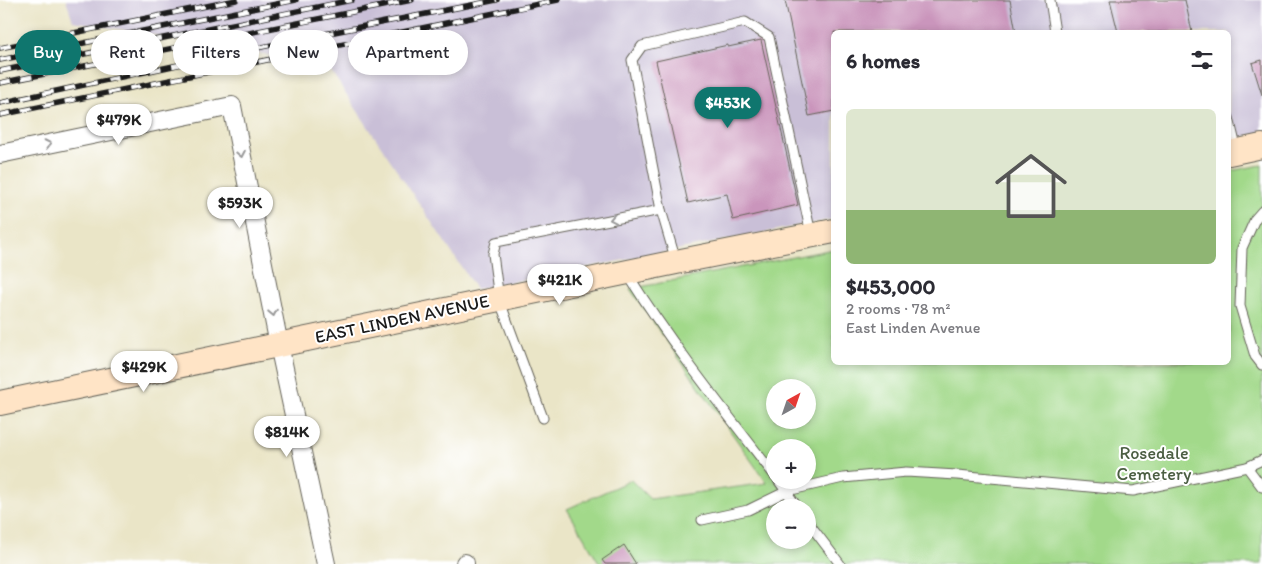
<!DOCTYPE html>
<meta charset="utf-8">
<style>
body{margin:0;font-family:Itim,sans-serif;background:#f2f2f3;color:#2b2b33;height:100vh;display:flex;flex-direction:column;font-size:19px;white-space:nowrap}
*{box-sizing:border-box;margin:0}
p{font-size:16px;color:#7c7c81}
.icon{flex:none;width:28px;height:28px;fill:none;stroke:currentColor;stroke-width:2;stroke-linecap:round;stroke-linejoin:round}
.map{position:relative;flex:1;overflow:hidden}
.details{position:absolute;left:831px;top:30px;width:400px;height:335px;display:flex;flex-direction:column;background:#fff;border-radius:8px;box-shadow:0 2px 8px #0003}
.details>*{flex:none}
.guide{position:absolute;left:15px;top:30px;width:475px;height:45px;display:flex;gap:10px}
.needle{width:32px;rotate:40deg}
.fabs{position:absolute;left:766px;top:379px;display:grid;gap:10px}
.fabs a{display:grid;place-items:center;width:50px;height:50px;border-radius:50%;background:#fff;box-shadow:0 2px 8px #0003;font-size:25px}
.price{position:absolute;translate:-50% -42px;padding:0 11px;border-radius:18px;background:#fff;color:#222;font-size:16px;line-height:32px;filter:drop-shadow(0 1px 2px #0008)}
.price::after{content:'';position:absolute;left:50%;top:30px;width:15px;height:11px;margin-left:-8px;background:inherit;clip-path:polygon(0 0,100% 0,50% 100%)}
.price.current{background:#0f766e;color:#fff}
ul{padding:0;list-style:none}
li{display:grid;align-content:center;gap:10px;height:265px;padding:0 15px}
li span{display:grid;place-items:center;height:155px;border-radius:8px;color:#555}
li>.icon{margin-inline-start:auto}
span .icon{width:90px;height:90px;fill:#fffc;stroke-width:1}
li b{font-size:21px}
h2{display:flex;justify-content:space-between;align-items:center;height:60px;padding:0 15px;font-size:21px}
.pill{padding:0 18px;border-radius:22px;background:#fff;box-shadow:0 2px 8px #0003;font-size:18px;line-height:45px}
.pill.current{background:#0f766e;color:#fff}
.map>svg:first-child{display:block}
.industrial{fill:#c9bfd7}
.green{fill:#a2d98a;stroke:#5f7a53;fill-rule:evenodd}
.building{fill:#ca95bc}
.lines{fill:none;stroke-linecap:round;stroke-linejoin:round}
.lane-casing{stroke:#646258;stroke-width:11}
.street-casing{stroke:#646258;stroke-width:20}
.secondary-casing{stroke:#646258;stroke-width:26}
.lane{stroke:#fff;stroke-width:9}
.street{stroke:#fff;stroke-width:18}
.secondary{stroke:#ffe4c6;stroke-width:24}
.rail-casing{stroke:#1c1c1c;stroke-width:5.5}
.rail{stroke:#fff;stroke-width:4;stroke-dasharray:11;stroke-linecap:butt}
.oneway{stroke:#999}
.labels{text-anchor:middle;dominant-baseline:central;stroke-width:4;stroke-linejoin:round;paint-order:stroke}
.street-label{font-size:18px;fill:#1c1c1c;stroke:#fff}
.park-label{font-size:18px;fill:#4b5e42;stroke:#fff}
</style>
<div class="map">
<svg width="1262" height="564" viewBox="0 0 1262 564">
<rect width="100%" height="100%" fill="#fff"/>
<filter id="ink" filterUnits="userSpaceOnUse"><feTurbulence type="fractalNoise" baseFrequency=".02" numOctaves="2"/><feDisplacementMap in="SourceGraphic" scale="10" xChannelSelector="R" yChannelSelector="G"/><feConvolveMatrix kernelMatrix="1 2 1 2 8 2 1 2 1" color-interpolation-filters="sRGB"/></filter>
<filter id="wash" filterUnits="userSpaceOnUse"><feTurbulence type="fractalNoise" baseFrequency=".0096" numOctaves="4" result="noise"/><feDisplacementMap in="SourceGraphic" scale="20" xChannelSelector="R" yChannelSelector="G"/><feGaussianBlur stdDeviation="1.12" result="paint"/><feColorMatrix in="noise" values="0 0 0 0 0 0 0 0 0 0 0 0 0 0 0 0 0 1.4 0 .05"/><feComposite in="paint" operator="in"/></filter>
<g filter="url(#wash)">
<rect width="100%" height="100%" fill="#eae5c7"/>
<path class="industrial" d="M66,0h1196v133l-33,7v-108h-395v187l-358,70 -149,-224 -254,-44z"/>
<path class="green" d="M1262,165v399h-662l-33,-55 64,-29 19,19 117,-16 -137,-194 204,-40v113h395v-191zM775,388h33v32h-33zM775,448h33v32h-33zM775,508h33v32h-33z"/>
<g id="blocks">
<g class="building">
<path d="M785,0h225l6,32h-182v79l-25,5z"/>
<path d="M1110,0h75l7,32h-74z"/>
<path d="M761,40l37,165 -65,15 -6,-26 -39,9 -32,-142 72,-16v2z"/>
<path d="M1262,60v35l-10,-32z"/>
<path d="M624,545l12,19h-31l-3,-4z"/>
</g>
</g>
</g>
<g filter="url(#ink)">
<use href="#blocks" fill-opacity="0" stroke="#646258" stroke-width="1"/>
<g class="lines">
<g class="lane-casing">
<g id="lane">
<path d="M1050,0l5,32"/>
<path d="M1229,118l8,33"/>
<path d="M1262,211l-7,8 -13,29 -2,58 15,50 7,9"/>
<path d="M676,261l-15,-51 -29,-150 10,-14 103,-24 24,15 42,197"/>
<path d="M628,275c44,70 96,135 147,201"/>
<path d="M543,418l-44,-119 -6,-45 3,-12 165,-32"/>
<path d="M1247,467l15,20"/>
<path d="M778,480l20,28"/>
<path d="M702,520l46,-10 39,-19 56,-13 63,-6 51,3 176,16 114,-24 15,-7"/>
<path d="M808,522l32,42"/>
</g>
</g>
<g class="street-casing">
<g id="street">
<path d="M0,154l232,-48 47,239 47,219"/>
<path d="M465,563v1"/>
</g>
</g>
<g class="secondary-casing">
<g id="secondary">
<path d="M1229,153l33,-7"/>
<path d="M0,403l676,-141 158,-31"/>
</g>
</g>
<use href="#lane" class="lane"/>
<use href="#street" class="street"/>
<use href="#secondary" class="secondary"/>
<g class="rail-casing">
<g id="rail">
<path d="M0,48l236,-48"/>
<path d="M0,60l296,-60"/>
<path d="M0,71l352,-71"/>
<path d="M0,83l412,-83"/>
<path d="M0,103l309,-66 188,-37"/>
<path d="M0,115l558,-115"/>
</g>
</g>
<use href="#rail" class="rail"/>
</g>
<defs><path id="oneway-chevron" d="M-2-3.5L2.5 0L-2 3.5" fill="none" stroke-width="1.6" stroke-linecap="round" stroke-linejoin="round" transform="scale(1.25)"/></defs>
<g class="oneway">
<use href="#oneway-chevron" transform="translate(48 144) rotate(-12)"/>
<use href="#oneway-chevron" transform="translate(241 154) rotate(79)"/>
<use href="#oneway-chevron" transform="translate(613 219) rotate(169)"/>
<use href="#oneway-chevron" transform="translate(273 313) rotate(79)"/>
</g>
</g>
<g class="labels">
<g class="street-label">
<text transform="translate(402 319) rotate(-12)">EAST LINDEN AVENUE</text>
</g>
<g class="park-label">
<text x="1154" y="453">Rosedale<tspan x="1154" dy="21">Cemetery</tspan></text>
</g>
</g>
</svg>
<div class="fabs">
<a><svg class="needle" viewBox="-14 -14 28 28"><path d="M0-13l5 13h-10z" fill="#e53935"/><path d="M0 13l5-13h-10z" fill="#7c7c81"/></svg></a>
<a>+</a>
<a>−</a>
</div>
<b class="price current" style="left:728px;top:129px">$453K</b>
<b class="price" style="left:119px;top:146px">$479K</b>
<b class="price" style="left:240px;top:229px">$593K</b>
<b class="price" style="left:560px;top:306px">$421K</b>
<b class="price" style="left:144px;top:393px">$429K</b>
<b class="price" style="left:287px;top:458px">$814K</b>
<div class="guide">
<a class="pill current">Buy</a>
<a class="pill">Rent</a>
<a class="pill">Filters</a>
<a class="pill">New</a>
<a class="pill">Apartment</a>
</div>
<section class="details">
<h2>6 homes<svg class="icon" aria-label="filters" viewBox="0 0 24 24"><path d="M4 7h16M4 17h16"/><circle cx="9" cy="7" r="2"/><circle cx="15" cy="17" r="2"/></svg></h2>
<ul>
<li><span style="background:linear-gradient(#dfe7d0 65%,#8fb573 0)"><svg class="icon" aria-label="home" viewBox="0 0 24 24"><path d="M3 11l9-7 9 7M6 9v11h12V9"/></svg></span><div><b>$453,000</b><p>2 rooms · 78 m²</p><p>East Linden Avenue</p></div></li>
</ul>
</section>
</div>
